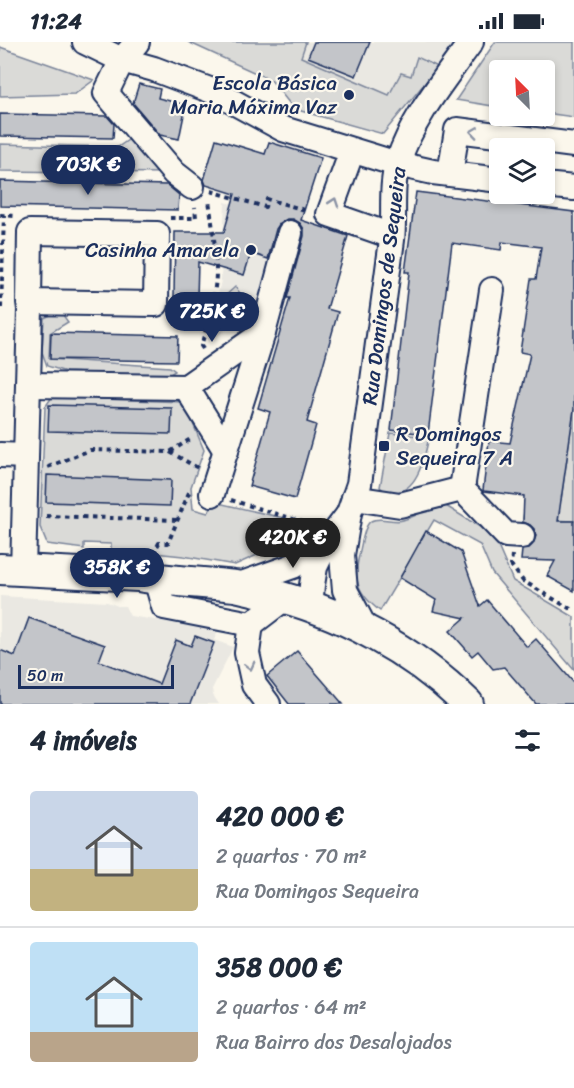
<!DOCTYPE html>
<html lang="pt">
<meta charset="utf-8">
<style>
body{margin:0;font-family:Sriracha,sans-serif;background:#f6f6f7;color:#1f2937;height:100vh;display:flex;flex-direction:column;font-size:22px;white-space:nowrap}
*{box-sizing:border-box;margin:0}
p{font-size:20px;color:#747a83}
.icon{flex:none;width:33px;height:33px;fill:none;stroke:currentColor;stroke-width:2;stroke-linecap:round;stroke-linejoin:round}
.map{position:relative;height:662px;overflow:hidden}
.details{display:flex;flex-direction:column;background:#fff;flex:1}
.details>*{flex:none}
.needle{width:39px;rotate:336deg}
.controls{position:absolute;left:489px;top:18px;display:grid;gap:12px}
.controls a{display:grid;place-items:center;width:66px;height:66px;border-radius:6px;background:#fff;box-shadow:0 3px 9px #0003;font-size:30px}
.scale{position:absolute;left:18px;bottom:15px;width:156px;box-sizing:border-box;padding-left:6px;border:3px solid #1b2f5e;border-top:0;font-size:16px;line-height:21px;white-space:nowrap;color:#1b2f5e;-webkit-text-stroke:4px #fbf7ec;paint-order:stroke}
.price{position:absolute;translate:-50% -51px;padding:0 14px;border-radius:21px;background:#1b2f5e;color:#fff;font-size:20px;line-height:39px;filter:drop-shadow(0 2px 3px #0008)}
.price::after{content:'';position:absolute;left:50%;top:36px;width:18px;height:14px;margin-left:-9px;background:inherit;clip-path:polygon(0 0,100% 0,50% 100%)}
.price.active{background:#222;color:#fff}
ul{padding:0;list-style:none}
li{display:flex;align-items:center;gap:18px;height:150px;padding:0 30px}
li+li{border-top:2px solid #e0e1e3}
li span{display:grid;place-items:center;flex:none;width:168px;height:120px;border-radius:6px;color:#555}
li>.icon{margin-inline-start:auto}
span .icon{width:72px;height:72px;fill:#fffc;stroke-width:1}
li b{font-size:26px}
h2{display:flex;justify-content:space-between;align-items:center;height:72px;padding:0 30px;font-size:26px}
.status{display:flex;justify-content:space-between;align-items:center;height:42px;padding:0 30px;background:#fff;direction:ltr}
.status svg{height:16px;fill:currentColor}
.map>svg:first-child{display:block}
.built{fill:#eae8e2}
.green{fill:#dadad7;stroke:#7a849a;stroke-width:1.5}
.building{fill:#c3c5c9;stroke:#1b2f5e;stroke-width:1.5}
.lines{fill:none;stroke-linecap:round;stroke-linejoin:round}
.minor-casing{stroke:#1b2f5e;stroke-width:28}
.major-casing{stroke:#1b2f5e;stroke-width:34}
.path{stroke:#1b2f5e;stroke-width:4;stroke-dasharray:4.5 4.5;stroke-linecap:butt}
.minor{stroke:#fbf7ec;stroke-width:24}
.major{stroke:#fbf7ec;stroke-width:30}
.oneway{stroke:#8b93a5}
.poi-dot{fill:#1b2f5e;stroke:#fbf7ec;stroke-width:2}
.labels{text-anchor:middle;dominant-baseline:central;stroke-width:4.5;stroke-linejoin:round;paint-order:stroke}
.poi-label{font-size:21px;fill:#1b2f5e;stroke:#fbf7ec;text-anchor:end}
.street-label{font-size:21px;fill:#1b2f5e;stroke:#fbf7ec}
</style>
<div class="status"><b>11:24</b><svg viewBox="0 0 49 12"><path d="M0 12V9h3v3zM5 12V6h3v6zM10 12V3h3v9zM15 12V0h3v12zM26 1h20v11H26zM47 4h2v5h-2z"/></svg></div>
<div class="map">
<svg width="574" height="662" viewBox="0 0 574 662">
<rect width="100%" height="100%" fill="#fbf7ec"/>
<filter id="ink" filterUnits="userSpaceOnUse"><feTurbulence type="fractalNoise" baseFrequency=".0167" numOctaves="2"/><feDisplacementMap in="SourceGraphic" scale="12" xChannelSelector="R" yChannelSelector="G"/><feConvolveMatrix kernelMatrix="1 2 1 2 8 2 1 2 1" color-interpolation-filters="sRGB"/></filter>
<g filter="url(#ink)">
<g class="built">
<path d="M241,0h214l-17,25 -55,67 -89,-25z"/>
<path d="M225,160l64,18 -27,85 -54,37 13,-62z"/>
<path d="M0,554l107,6 11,4h7l5,10 88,14 -4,10 19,7 -21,42 1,6 6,9h-219z"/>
</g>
<g class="green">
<path d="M188,0h118l-5,15 88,38 12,-22 10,3 6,-19 21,10 -55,67 -89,-25 -23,-29z"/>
<path d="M495,0h79v75l-29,-4 -1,-43h-44l-1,37 -43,-7z"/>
<path d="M0,5l94,33 -19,14 -75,2z"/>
<path d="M131,96l36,35 -167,-2v-27l118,3z"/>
<path d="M235,245l9,11 -23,20 -8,-11z"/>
<path d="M60,269l8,11 -18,11 -1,26 121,8 5,4 -10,6 -99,-5 -19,-6 -5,-14 2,-34z"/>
<path d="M52,355l132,5 20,48 -13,37 2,22 15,4 6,-11 91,21 -6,13 -64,29 -52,-9 -48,-5 -24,-1v-6l-27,-1v6l-37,-5 -7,-17 5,-120z"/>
<path d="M574,367v112l-51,-2 3,-23 35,4z"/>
<path d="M390,391l39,4c-4,19 -11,52 -32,55 -7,1 -12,0 -17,-5z"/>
<path d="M441,461l52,32 20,46 61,36v53l-82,-97 -12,-28 -46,-25 -54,91c-30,-23 -25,-37 -18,-70 2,-6 3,-17 9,-20 9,-5 23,2 32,-1 12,-3 27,-12 38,-17z"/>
</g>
<g class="building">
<path d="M314,0h56l-14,34 -48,-19z"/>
<path d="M139,42l21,5 -2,9 28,7 -7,34 -19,-4 -27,-32z"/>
<path d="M0,72l107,2 7,8 -1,14 -113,-2z"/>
<path d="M216,97l49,15 4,-12 52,16 -20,62 47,16 -21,73 11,3 -31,110 9,3 -21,74 -46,-13 21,-74 -12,-4 32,-110h-3l17,-62v-7l-4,-6 -7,-4h-6l-7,4 -4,6 -8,30 -17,-6 -7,22 -46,-13 -1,36 -23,-1 1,-65h49l11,-38 -29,-9 -2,-5z"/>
<path d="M0,139l167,4 12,10 -1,15 -178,-4z"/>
<path d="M416,150l158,20v197l-16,112h16v70l-27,-15 8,-15 -34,-1 1,-10 6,-1 5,-5 3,-8 -2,-7 -4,-4 -7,-3 1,-26 -40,-5 -1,-1 6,-49 21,2 20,-89 -10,-2 11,-73h5l5,-32 -39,-5 -1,8 -49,-7 -24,191 -37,-4 18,-158h-4z"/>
<path d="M51,291l127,3 -1,25 -127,-2z"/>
<path d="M49,363l123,3 -1,26 -123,-3z"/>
<path d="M47,433l124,5 -1,26 -124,-4z"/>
<path d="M426,489l35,21 19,54 7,-6 40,47 9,-8 38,44v21h-38l-32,-37 -11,2 -15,-18 -6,5 -22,-25 15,-13 -32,-7 3,-11 -36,-22z"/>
<path d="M29,576l76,27 -6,16 60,23 17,-44 15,6 4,-10 19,7 -24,61h-190v-54l15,6z"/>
<path d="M297,609l46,53h-54l-22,-28z"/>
</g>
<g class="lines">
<g class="minor-casing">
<g id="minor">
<path d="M85,0l37,18 32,9 61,23 68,37 114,35 36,8 67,8"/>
<path d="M137,0l-15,18 -16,33 68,80 18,14"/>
<path d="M352,109l-23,63 63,22"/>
<path d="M450,132l7,-44 117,15"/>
<path d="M544,143l30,3"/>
<path d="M28,343l158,2 77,-54"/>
<path d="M186,345l40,64"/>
<path d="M0,413l26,1"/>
<path d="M462,447l30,-199"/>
<path d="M212,452l51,-161 27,-100"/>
<path d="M354,456l46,7 62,-16 44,46 16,1"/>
<path d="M23,528l7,-261 -1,-7 1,-70 127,2 -1,70 -127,-2"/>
<path d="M156,537l8,28 87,17 34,-26"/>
<path d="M236,544l57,-20 33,-22 22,-29"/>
<path d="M310,565l2,-22 3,-18 11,-23"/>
<path d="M251,582l-4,29 7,32 14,19"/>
<path d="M366,588l-21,-40 -3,-35 7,-42 10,-29c11,-81 22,-163 33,-244 3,-25 -2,-53 6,-78 15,-45 46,-82 73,-120"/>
</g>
</g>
<g class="major-casing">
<path id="major" d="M0,527l139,7c32,6 64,6 96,10 10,2 21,5 31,7 75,18 147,57 202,111"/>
</g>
<g class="path">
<path d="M211,149l54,16 2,-8 41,12"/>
<path d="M0,173l15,1"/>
<path d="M170,176h26l-1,-11"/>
<path d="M1,266l3,-93"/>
<path d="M203,307l-2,-3c7,-24 15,-50 15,-75 0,-24 -4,-48 -7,-71"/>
<path d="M170,410l28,16"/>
<path d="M48,425l42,-17 80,2 22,-14"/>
<path d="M231,458l78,24 3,3"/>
<path d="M46,474l132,4"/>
<path d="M153,512l6,-11h9l22,-53"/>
<path d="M512,513l-1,10 12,16 51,30"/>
</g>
<use href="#minor" class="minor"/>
<use href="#major" class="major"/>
</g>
<defs><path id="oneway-chevron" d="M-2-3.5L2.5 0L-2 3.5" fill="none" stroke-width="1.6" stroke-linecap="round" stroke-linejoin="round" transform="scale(1.5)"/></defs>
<g class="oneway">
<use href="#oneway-chevron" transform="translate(474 90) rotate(-172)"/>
<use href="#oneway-chevron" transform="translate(334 160) rotate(-71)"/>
<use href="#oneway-chevron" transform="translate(250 624) rotate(76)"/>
</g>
</g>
<g class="poi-dot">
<circle cx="349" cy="53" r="6"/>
<circle cx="251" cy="208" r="6"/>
<rect x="378" y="398" width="12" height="12" rx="3"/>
</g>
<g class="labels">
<g class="poi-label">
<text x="337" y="41">Escola Básica<tspan x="337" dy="24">Maria Máxima Vaz</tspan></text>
<text x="239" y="208">Casinha Amarela</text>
<text x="396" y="392" text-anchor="start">R Domingos<tspan x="396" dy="24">Sequeira 7 A</tspan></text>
</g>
<g class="street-label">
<text transform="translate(384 244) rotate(-83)">Rua Domingos de Sequeira</text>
</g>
</g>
</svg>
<div class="controls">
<a><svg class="needle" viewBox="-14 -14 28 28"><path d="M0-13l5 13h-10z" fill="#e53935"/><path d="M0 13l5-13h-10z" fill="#747a83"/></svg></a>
<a><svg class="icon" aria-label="layers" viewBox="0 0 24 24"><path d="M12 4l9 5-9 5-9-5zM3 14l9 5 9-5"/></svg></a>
</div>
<div class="scale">50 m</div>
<b class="price" style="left:88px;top:154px">703K €</b>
<b class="price" style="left:212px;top:301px">725K €</b>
<b class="price active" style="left:293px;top:527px">420K €</b>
<b class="price" style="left:117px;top:557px">358K €</b>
</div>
<section class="details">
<h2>4 imóveis<svg class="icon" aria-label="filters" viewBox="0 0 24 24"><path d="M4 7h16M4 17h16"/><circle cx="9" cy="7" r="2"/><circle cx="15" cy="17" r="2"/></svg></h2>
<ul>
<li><span style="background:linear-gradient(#c9d6e8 65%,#c2b280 0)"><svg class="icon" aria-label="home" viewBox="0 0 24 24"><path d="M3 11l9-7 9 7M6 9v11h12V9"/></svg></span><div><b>420 000 €</b><p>2 quartos · 70 m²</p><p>Rua Domingos Sequeira</p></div></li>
<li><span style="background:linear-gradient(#bfe0f5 75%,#b9a48a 0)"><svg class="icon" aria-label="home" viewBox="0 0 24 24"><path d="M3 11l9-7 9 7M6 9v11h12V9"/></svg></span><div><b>358 000 €</b><p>2 quartos · 64 m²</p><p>Rua Bairro dos Desalojados</p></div></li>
</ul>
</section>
